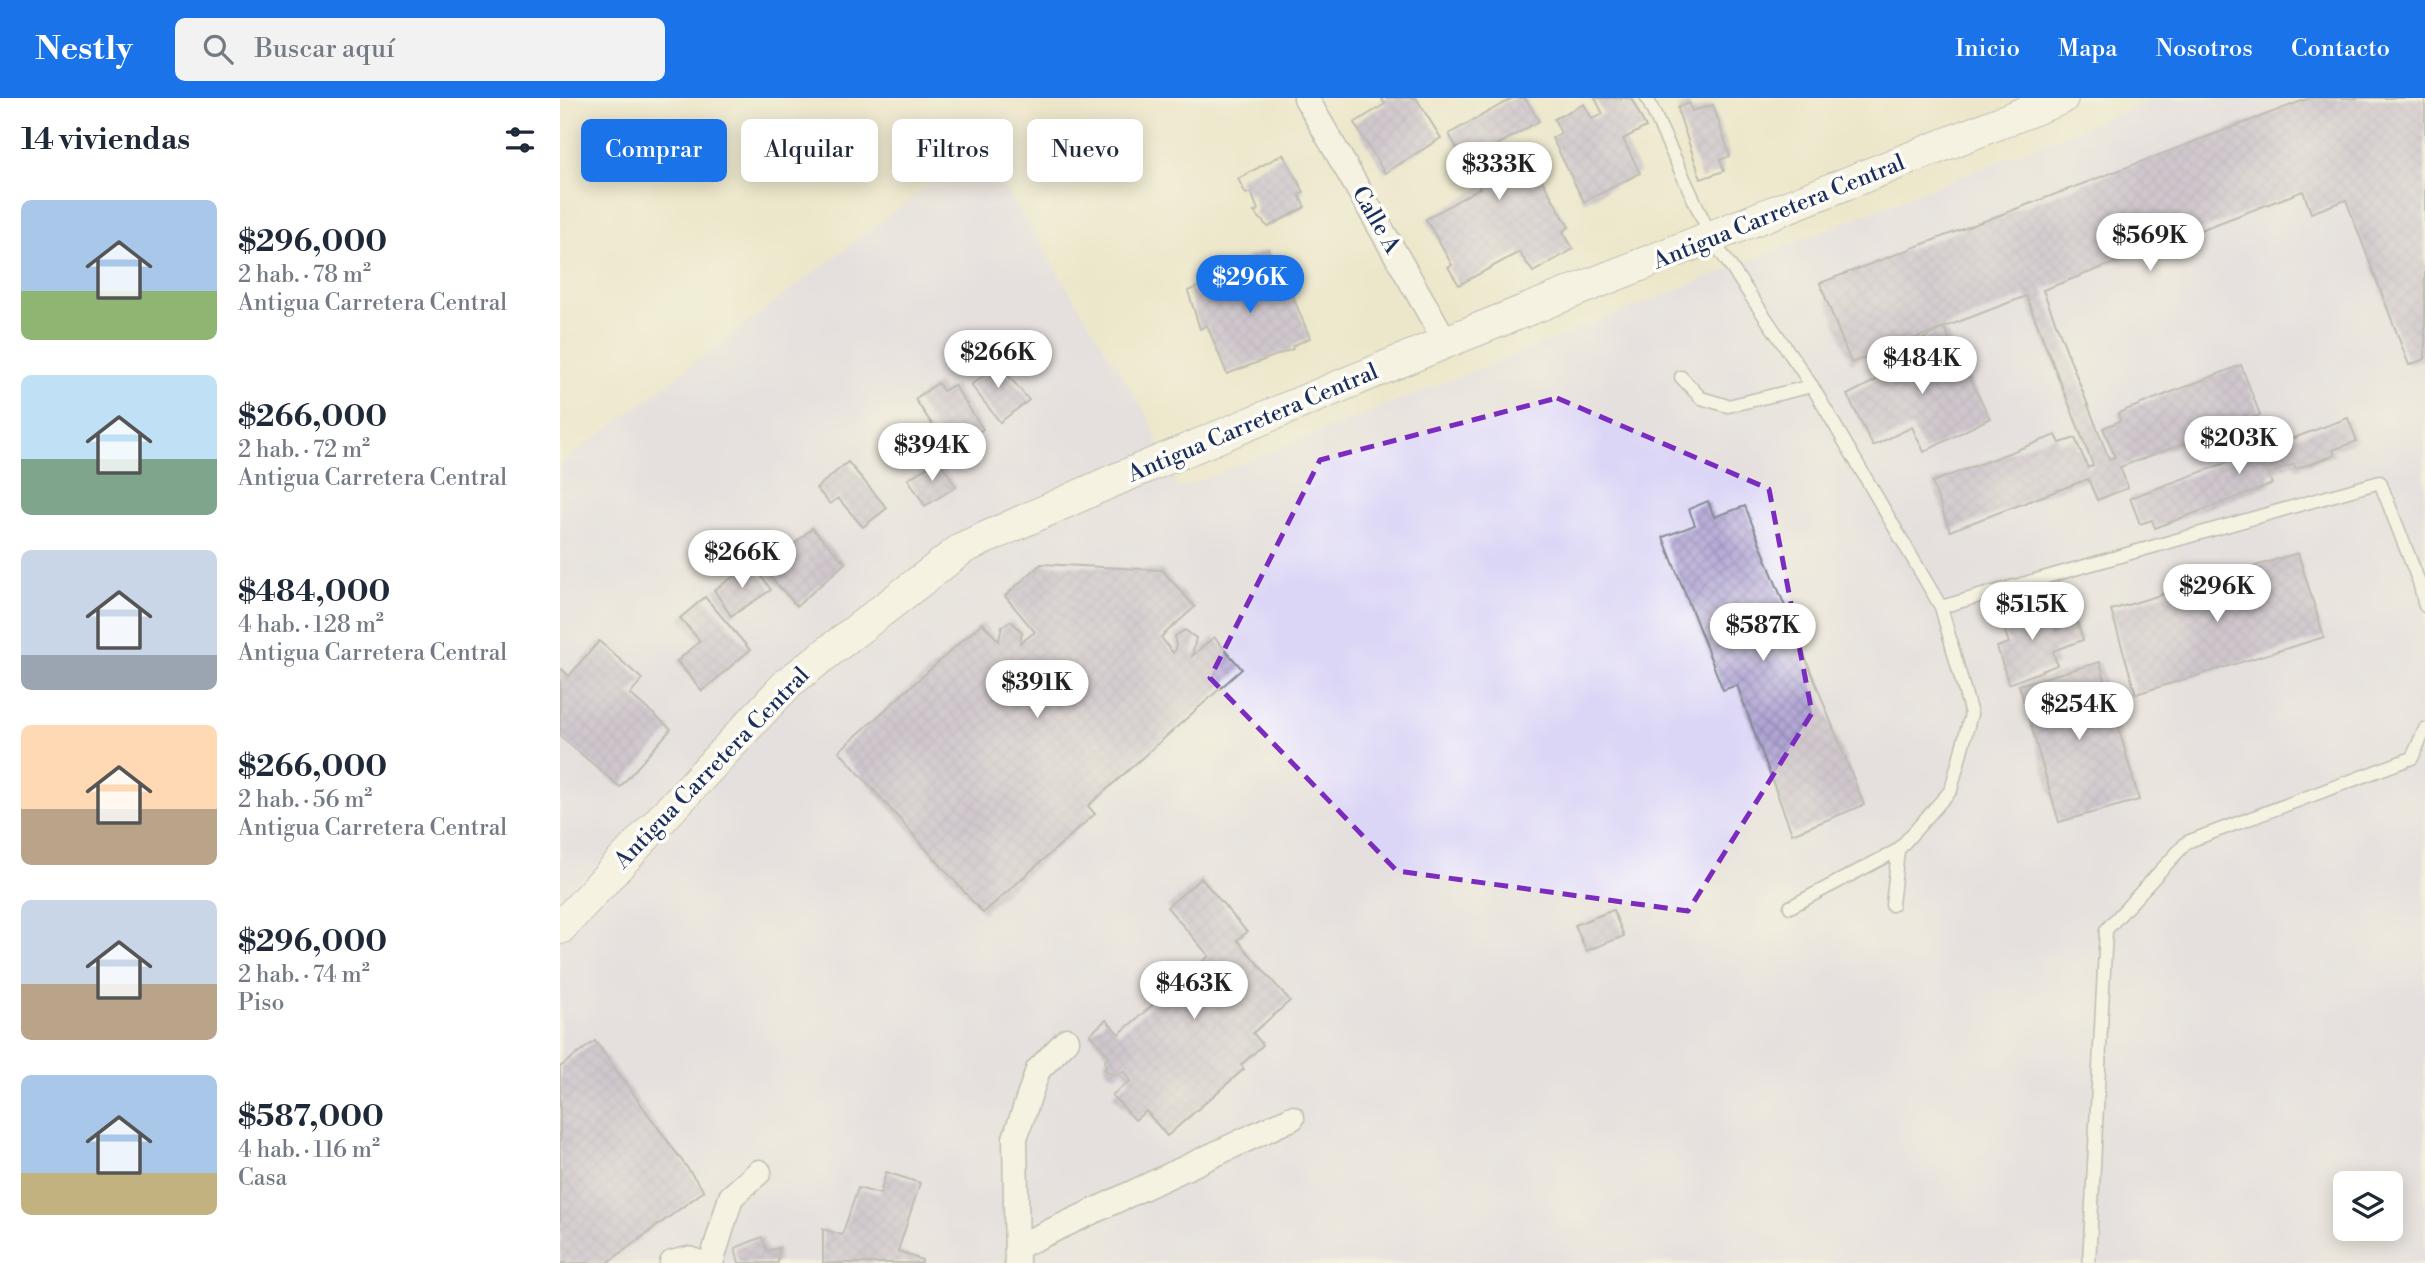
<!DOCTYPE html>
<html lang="es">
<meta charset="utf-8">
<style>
body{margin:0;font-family:"Libre Bodoni",serif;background:#f2f2f3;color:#1f2937;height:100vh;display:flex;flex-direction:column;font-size:26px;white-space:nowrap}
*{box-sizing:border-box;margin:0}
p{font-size:23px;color:#747a83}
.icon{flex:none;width:38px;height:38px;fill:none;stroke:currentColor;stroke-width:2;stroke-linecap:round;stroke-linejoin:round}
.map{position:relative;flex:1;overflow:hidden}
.panel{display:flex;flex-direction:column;background:#fff;width:560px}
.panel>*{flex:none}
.banner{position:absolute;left:21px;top:21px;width:665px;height:63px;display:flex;gap:14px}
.buttons{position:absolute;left:1773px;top:1073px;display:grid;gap:14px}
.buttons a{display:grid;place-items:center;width:70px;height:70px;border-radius:10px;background:#fff;box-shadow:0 4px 18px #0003;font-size:35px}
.price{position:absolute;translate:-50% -60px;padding:0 16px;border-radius:24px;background:#fff;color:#222;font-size:23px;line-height:46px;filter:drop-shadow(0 2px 4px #0008)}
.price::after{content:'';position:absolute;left:50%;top:42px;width:21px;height:16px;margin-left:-10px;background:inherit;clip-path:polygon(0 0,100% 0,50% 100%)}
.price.active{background:#1a73e8;color:#fff}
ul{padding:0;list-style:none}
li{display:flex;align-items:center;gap:21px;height:175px;padding:0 21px}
li span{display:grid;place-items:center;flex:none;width:196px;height:140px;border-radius:10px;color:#555}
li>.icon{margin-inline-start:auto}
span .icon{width:84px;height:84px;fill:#fffc;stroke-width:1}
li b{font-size:30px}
h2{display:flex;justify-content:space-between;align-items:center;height:84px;padding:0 21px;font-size:30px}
.pill{padding:0 24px;border-radius:10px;background:#fff;box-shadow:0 4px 18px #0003;font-size:24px;line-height:63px}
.pill.active{background:#1a73e8;color:#fff}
header{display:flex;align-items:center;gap:42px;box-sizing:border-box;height:98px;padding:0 35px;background:#1a73e8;color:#fff}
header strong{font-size:33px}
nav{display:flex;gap:38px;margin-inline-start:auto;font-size:24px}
.search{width:490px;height:63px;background:#f2f2f3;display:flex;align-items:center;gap:18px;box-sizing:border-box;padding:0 24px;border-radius:10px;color:#747a83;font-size:26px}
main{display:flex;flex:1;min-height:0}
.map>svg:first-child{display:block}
.built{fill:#dcd6f6;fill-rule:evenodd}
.building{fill:url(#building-cross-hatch)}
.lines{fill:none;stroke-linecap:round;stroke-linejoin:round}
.service-casing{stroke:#848b94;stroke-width:15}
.minor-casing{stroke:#848b94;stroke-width:27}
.tertiary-casing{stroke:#848b94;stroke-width:34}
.service{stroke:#fff;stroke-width:12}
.minor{stroke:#fff;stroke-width:24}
.tertiary{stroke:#fff;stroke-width:32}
.marked{fill:none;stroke:#7b2cbf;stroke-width:5;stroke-dasharray:14 9;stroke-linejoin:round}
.labels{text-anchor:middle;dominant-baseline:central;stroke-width:7;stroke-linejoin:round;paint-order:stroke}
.street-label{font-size:23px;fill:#1b2f5e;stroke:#fdfcf7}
</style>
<header>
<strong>Nestly</strong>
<div class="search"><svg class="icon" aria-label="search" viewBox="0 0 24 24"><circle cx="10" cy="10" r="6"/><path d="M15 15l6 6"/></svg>Buscar aquí</div>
<nav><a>Inicio</a><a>Mapa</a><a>Nosotros</a><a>Contacto</a></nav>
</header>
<main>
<section class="panel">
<h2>14 viviendas<svg class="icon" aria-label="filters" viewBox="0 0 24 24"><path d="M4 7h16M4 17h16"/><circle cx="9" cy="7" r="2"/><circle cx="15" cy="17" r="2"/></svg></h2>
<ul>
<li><span style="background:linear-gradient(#a9c7e8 65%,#8fb573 0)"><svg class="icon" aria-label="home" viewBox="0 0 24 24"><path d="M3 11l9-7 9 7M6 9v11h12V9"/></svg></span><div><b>$296,000</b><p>2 hab. · 78 m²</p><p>Antigua Carretera Central</p></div></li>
<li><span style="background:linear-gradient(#bfe0f5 60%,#7fa58c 0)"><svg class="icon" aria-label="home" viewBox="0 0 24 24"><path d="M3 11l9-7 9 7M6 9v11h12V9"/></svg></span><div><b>$266,000</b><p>2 hab. · 72 m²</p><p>Antigua Carretera Central</p></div></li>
<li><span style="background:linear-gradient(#c9d6e8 75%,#9aa5b1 0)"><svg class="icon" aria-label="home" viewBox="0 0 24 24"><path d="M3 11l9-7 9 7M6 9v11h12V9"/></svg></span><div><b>$484,000</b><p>4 hab. · 128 m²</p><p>Antigua Carretera Central</p></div></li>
<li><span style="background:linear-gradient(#ffd9b3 60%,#b9a48a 0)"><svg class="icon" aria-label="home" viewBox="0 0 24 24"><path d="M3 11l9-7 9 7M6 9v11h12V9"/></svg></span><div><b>$266,000</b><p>2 hab. · 56 m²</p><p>Antigua Carretera Central</p></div></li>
<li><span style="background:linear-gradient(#c9d6e8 60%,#b9a48a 0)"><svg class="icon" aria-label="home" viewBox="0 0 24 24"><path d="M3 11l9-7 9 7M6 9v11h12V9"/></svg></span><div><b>$296,000</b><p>2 hab. · 74 m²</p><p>Piso</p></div></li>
<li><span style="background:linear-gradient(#a9c7e8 70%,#c2b280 0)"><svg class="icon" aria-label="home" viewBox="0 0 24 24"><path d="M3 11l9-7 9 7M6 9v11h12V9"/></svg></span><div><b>$587,000</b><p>4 hab. · 116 m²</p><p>Casa</p></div></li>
</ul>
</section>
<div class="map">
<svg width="1865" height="1165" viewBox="0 0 1865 1165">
<defs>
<pattern id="building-cross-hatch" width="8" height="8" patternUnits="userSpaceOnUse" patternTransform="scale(1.75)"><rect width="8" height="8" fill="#ac9fd2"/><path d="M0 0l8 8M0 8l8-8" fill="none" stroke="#8b82ae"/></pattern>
</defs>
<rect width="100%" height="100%" fill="#fdfcf7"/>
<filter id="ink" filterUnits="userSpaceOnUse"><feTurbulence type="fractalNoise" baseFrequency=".0143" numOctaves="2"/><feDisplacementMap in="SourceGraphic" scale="14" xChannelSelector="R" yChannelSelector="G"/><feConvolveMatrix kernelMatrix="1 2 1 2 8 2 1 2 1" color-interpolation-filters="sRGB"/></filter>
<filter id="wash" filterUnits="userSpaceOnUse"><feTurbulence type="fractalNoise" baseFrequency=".00686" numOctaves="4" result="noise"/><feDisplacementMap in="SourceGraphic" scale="28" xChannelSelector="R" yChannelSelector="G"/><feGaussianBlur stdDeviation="1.57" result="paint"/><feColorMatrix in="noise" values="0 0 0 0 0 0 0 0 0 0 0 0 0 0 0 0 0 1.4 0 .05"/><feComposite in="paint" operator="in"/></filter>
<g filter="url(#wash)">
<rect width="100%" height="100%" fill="#ece7cb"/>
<path class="built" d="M1597,0h268v1165h-1865v-798l420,-318 168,270 30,72zM1785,1085h45v45h-45z"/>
<g id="blocks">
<g class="building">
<path d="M821,0h35l25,40 -56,35 -31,-50 31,-19z"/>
<path d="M953,0h12l14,23 -45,26 13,24 11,-7 6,10 11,-6 34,59 -6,4 10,18 -40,23 -14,-20 -60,33 -11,-18 4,-2 -26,-46 54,-31 -31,-54z"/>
<path d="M1035,0h36l15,29 -23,12 17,34 -56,29 -32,-64 9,-5 -7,-14 30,-15 8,15 11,-5z"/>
<path d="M1750,0h115v261l-16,6 -63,-165 -35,13 -8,-22 -260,99 66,169 6,-2 -12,-29 17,-7 -2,-8 123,-48 19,50 -140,52 8,21 -31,12 -9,-21 -138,52 -18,-49 124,-47 4,8 15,-5 13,30 5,-3 -67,-169 -175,67 -31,-80z"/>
<path d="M1129,5l3,8 21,-6 17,51 -10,4 4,11 -23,8 -22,-65 -1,-7z"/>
<path d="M723,56l21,38 -5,3 6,12 -37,20 -14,-15 4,-2 -7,-18 -5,2 -8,-15z"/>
<path d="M708,151l16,40 5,-2 21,51 -18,8 1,3 -66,25 -20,-49 -7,4 -12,-38 34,-15 3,8 25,-7 -7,-18z"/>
<path d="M1384,230l46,90 -66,34 -12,-25 -39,19 -26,-51 59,-30 -7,-14z"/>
<path d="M429,255l40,47 -29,22 -29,-37 16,-12 -9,-11z"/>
<path d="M378,285l5,8 11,-6 29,44 -33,22 -35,-52z"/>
<path d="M1788,320l9,23 -24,9 2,5 -39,14 -2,-5 -26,10 4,10 -117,44 -3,-8 -12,4 -10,-26z"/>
<path d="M379,362l17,27 -31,19 -17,-27z"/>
<path d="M288,364l39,46 -24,19 -25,-29 -8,6 -14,-16z"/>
<path d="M1148,403l6,16 31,-11 119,299 -72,29 -55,-149 -14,5 -60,-153 32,-12 -6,-16z"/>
<path d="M252,430l33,35 -48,43 -32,-35z"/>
<path d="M1738,455l26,84 -188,57 -25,-84z"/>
<path d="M193,466l18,26 -40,26 -17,-26z"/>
<path d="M481,466l121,6 33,37 -34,30 12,16 3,-4 -1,-13 10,-6 11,8 -4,18 22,-19 28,32 -154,137 7,8 -112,99 -144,-162 143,-128 17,18 3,-15 9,-5 11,11 -2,11 15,-11 -30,-36z"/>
<path d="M145,499l45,53 -48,41 -25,-30 23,-20 -20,-23z"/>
<path d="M1473,503l9,26 12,-4 2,7 21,-8 6,18 -30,11 4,14 -48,19 -12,-37 12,-4 -10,-29z"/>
<path d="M39,543l43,38 -12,15 41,35 -51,58 -60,-51v-65l2,-2 7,7z"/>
<path d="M1540,564l39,138 -80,22 -40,-137z"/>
<path d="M641,780l46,54 -10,8 53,61 -37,32 10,12 -22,20 3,4 -77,67 -21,-25 -11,9 -23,-25 18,-14 -6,-10 -8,4 -10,-3 -1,-12 5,-3 -20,-23 16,-14 13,14 90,-78 -42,-49z"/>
<path d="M1053,812l11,26 -38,15 -11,-26z"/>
<path d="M35,943l109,150 -97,72h-47v-196z"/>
<path d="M326,1074l34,11 -22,68 24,9v3h-99v-34l19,6 16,-47 22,6z"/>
<path d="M202,1139l5,14 12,-3 -1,15h-39l-4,-15z"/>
</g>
</g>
</g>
<g filter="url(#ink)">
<use href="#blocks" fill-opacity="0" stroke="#848b94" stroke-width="2"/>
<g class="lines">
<g class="service-casing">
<g id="service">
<path d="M1087,0l65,141 100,147 129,221 30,107 -20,76 -53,60 -108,57"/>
<path d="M1121,279l20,21 27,8 84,-20"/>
<path d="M1381,509l439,-125 39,100 6,24"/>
<path d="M1332,807l6,-55"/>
<path d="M1529,1165l17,-333 81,-88 225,-84 13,-29"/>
</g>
</g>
<g class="minor-casing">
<g id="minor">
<path d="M746,0l140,244"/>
<path d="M457,1149l275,-129"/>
<path d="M457,1164l-2,-124 23,-68 29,-30"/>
<path d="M112,1165l16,-4 13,4"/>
<path d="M151,1165l20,-66 28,-25"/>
</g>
</g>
<g class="tertiary-casing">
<path id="tertiary" d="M0,830l228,-245 175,-135 147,-66 336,-140 616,-244"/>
</g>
<use href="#service" class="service"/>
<use href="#minor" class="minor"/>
<use href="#tertiary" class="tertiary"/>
</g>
</g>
<path d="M0 0H1865V1165H0ZM997,300l212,91 43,224 -124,198 -291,-40 -187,-193 110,-218z" fill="#ece7cb" fill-opacity=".55" fill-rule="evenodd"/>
<path class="marked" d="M997,300l212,91 43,224 -124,198 -291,-40 -187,-193 110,-218z"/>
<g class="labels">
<g class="street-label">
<text transform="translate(1219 114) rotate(-22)">Antigua Carretera Central</text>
<text transform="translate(816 122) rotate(60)">Calle A</text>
<text transform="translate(693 325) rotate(-23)">Antigua Carretera Central</text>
<text transform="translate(152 670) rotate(-46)">Antigua Carretera Central</text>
</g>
</g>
</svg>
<div class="buttons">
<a><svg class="icon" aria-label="layers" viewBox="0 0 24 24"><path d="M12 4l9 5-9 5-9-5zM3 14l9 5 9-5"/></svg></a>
</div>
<b class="price" style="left:939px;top:104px">$333K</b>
<b class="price" style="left:1590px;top:175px">$569K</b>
<b class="price active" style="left:690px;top:217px">$296K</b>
<b class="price" style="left:438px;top:292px">$266K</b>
<b class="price" style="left:1362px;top:298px">$484K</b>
<b class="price" style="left:1679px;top:378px">$203K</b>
<b class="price" style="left:372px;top:385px">$394K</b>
<b class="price" style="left:182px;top:492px">$266K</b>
<b class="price" style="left:1657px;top:526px">$296K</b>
<b class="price" style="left:1472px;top:544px">$515K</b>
<b class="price" style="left:1203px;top:565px">$587K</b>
<b class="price" style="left:477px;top:622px">$391K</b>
<b class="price" style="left:1519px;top:644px">$254K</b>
<b class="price" style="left:634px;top:923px">$463K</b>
<div class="banner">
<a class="pill active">Comprar</a>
<a class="pill">Alquilar</a>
<a class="pill">Filtros</a>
<a class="pill">Nuevo</a>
</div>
</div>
</main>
